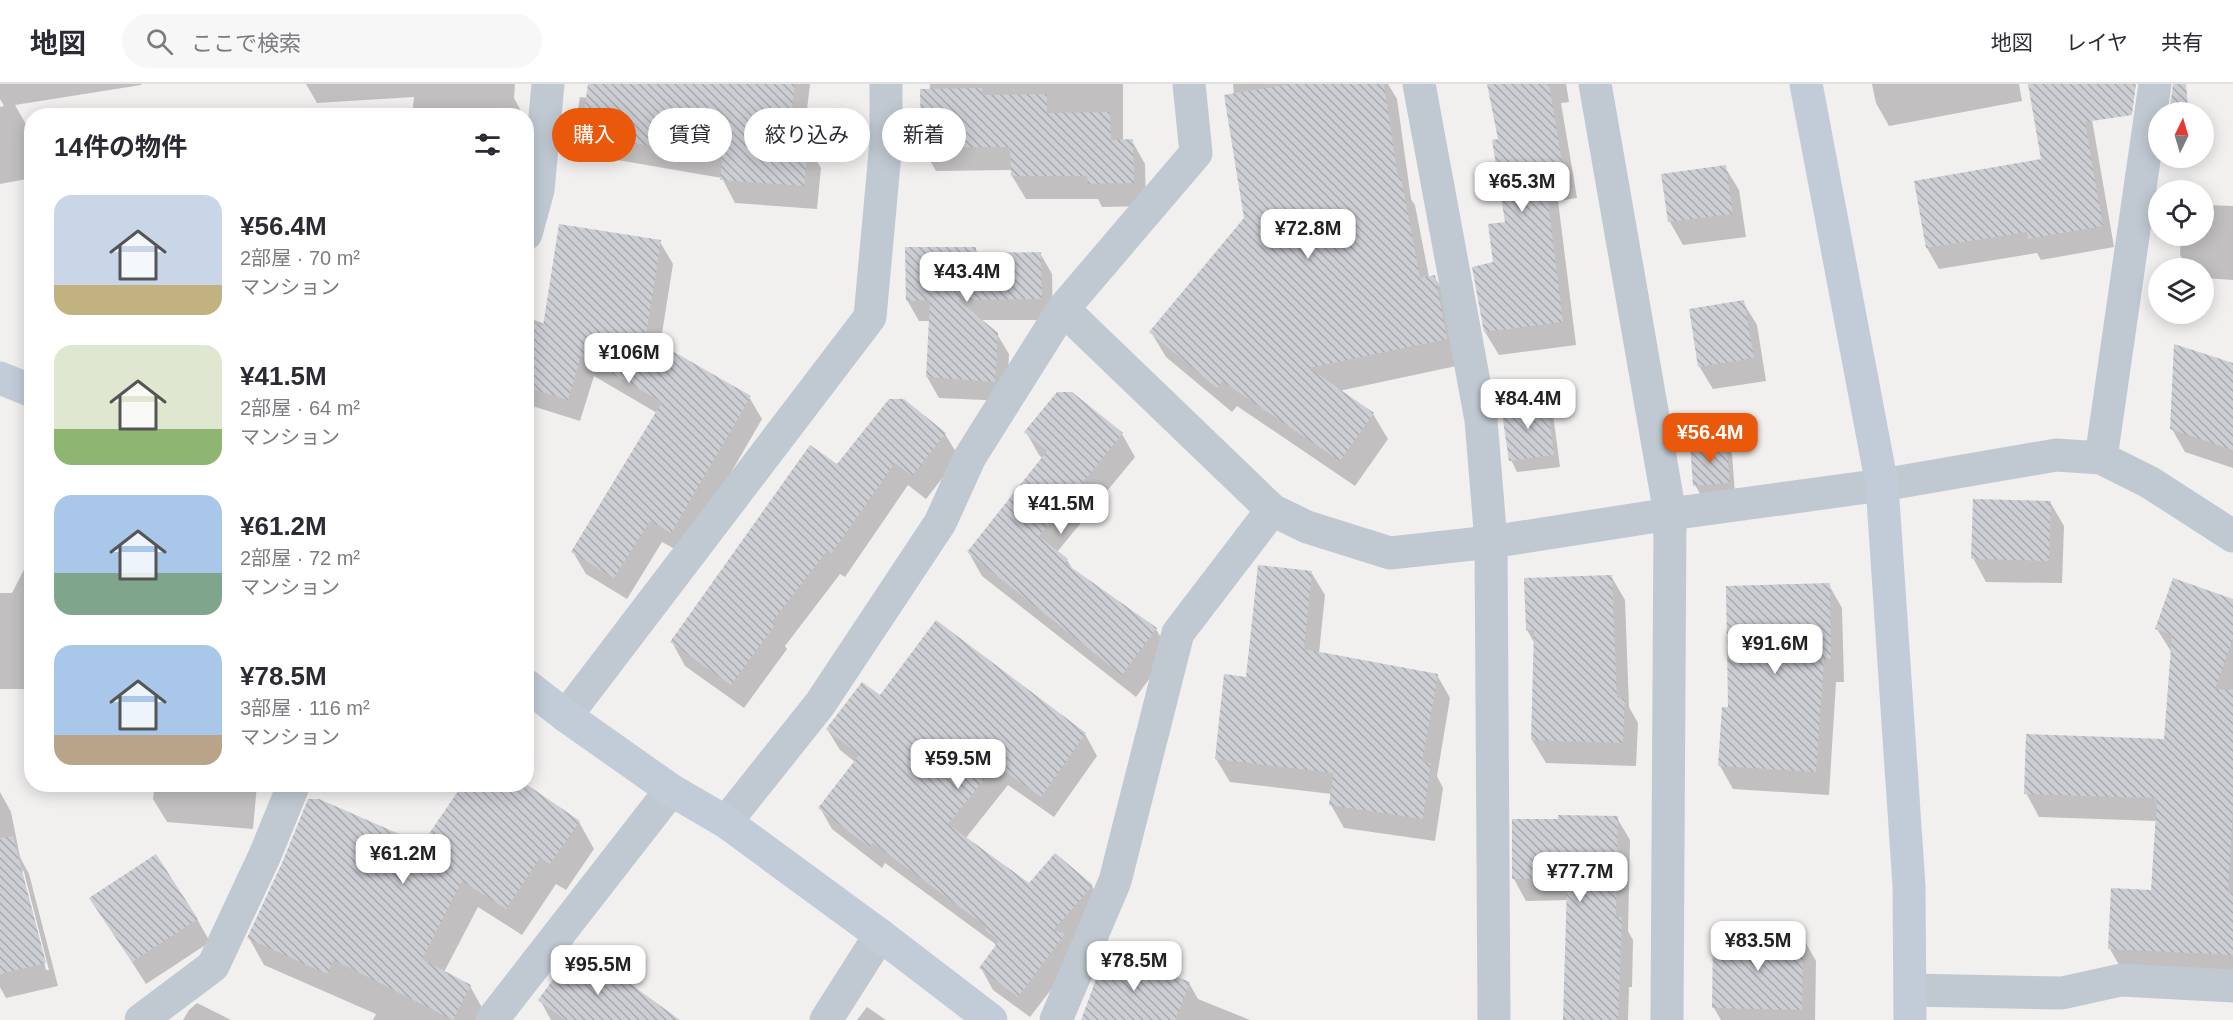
<!DOCTYPE html>
<html lang="ja">
<meta charset="utf-8">
<style>
body{margin:0;font-family:Arial,"Noto Sans JP",sans-serif;background:#f7f7f7;color:#2b2b33;height:100vh;display:flex;flex-direction:column;font-size:22px;white-space:nowrap}
*{box-sizing:border-box;margin:0}
p{font-size:20px;color:#7c7c81}
.icon{flex:none;width:33px;height:33px;fill:none;stroke:currentColor;stroke-width:2;stroke-linecap:round;stroke-linejoin:round}
.map{position:relative;flex:1;overflow:hidden}
.drawer{position:absolute;left:24px;top:24px;width:510px;height:684px;display:flex;flex-direction:column;background:#fff;border-radius:24px;box-shadow:0 3px 15px #0003}
.drawer>*{flex:none}
.top-card{position:absolute;left:552px;top:24px;width:570px;height:54px;display:flex;gap:12px}
.needle{width:39px;rotate:5deg}
.tools{position:absolute;left:2148px;top:18px;display:grid;gap:12px}
.tools a{display:grid;place-items:center;width:66px;height:66px;border-radius:50%;background:#fff;box-shadow:0 3px 15px #0003;font-size:30px}
.price{position:absolute;translate:-50% -51px;padding:0 14px;border-radius:12px;background:#fff;color:#222;font-size:20px;line-height:39px;filter:drop-shadow(0 2px 3px #0008)}
.price::after{content:'';position:absolute;left:50%;top:36px;width:18px;height:14px;margin-left:-9px;background:inherit;clip-path:polygon(0 0,100% 0,50% 100%)}
.price.on{background:#ea580c;color:#fff}
ul{padding:0;list-style:none}
li{display:flex;align-items:center;gap:18px;height:150px;padding:0 30px}
li span{display:grid;place-items:center;flex:none;width:168px;height:120px;border-radius:18px;color:#555}
li>.icon{margin-inline-start:auto}
span .icon{width:72px;height:72px;fill:#fffc;stroke-width:1}
li b{font-size:26px}
h2{display:flex;justify-content:space-between;align-items:center;height:72px;padding:0 30px;font-size:26px}
.tag{padding:0 21px;border-radius:27px;background:#fff;box-shadow:0 3px 15px #0003;font-size:21px;line-height:54px}
.tag.on{background:#ea580c;color:#fff}
header{display:flex;align-items:center;gap:36px;box-sizing:border-box;height:84px;padding:0 30px;background:#fff;border-bottom:2px solid #e1e1e2}
header strong{font-size:28px}
nav{display:flex;gap:33px;margin-inline-start:auto;font-size:21px}
.search{width:420px;height:54px;background:#f7f7f7;display:flex;align-items:center;gap:15px;box-sizing:border-box;padding:0 21px;border-radius:33px;color:#7c7c81;font-size:22px}
.map>svg:first-child{display:block}
.shadow{fill:#0003;fill-rule:evenodd}
.building{fill:url(#building-back-hatch)}
.lines{fill:none;stroke-linecap:round;stroke-linejoin:round}
.street{stroke:#c0c9d2;stroke-width:33}
.secondary{stroke:#c2ccd9;stroke-width:33}
</style>
<header>
<strong>地図</strong>
<div class="search"><svg class="icon" aria-label="search" viewBox="0 0 24 24"><circle cx="10" cy="10" r="6"/><path d="M15 15l6 6"/></svg>ここで検索</div>
<nav><a>地図</a><a>レイヤ</a><a>共有</a></nav>
</header>
<div class="map">
<svg width="2233" height="936" viewBox="0 0 2233 936">
<defs>
<pattern id="building-back-hatch" width="6" height="6" patternUnits="userSpaceOnUse" patternTransform="scale(1.5)"><rect width="6" height="6" fill="#ccced4"/><path d="M-1 5l2 2M0 0l6 6M5-1l2 2" fill="none" stroke="#a7aaaf"/></pattern>
</defs>
<rect width="100%" height="100%" fill="#f2efef"/>
<g class="shadow">
<path d="M0,0h141v1l-126,20 13,23 4,18v32l-32,6v-77l4,-1 -4,-7z"/>
<path d="M306,0h209l-1,14 7,13v5h-109l2,-19 -97,6z"/>
<path d="M590,0h220l-7,60 4,1 14,23 -4,41 -82,-6 -13,-25 -134,-23 -14,-23 6,-35 8,1z"/>
<path d="M930,0h193v57h9l13,23 1,42 -44,1 -4,-8h-72l-14,-23v-6l-76,1 -13,-23z"/>
<path d="M1233,0h155l9,15 14,100 4,6 14,72 5,-1 15,26 12,63 -122,26 34,23 15,25 -33,47 -118,-80 -5,6 -66,-55 -15,-25 95,-113z"/>
<path d="M1489,0h77l3,18 -8,1 16,95 -19,3 18,144 -77,10 -14,-23 9,-69 13,-40 -7,-83z"/>
<path d="M1872,0h147l3,17 -133,25 -13,-23z"/>
<path d="M2091,30l23,133 -73,13 -4,-7 -98,16 -12,-21 116,-87z"/>
<path d="M1725,83l14,23 7,47 -63,8 -13,-23 -7,-47z"/>
<path d="M2204,121l29,1v74l-29,-2v-10h-16l-8,-13 1,-19h23z"/>
<path d="M660,158l13,22 -13,82 89,51 13,22 -78,135 -22,-12 -35,57 -41,-25 -13,-22 84,-139 -63,-37 -14,45 -54,-17v-87l19,7z"/>
<path d="M975,164l4,7 61,-2 12,21 1,46h-72l16,14 12,20 -2,47 -68,-3 -12,-21 4,-56h-12l-12,-21z"/>
<path d="M1743,218l14,23 9,56 -53,8 -14,-23z"/>
<path d="M2233,281v103l-48,-16 -13,-23z"/>
<path d="M1546,318l7,12 7,53 -43,5 -6,-12z"/>
<path d="M1026,348l96,2 13,23 -78,95 10,8 6,10 83,59 13,23 -33,45 -154,-121 -13,-23 74,-94 -4,-4z"/>
<path d="M945,350l14,23 -33,42 -18,-14 -63,92 -5,-3 -55,72 2,3 -43,59 -59,-42 -13,-24 165,-176z"/>
<path d="M1725,359l7,11 3,40 -33,3 -7,-12z"/>
<path d="M2050,418l14,24 -2,57 -76,-1 -13,-24z"/>
<path d="M32,470v135h-32v-96h12z"/>
<path d="M1311,488l14,23 -6,58 118,22 13,23 -13,78 6,12 -8,53 -91,-13 -13,-23 1,-11 -102,-12 -14,-23z"/>
<path d="M1611,492l14,24 4,107 9,16 -2,43 -90,-3 -14,-23 3,-96 -8,-14 -1,-51z"/>
<path d="M1829,501l13,23 2,74h-8l-7,113 -96,-6 -13,-23 10,-57z"/>
<path d="M2233,517v377l-110,-6 -13,-23 42,-58 5,-70 -118,-4 -13,-24 139,-52 7,-88 -15,-24z"/>
<path d="M880,613l205,37 12,22 -43,61 -46,-32 -43,54 65,46 62,1 12,22 -28,49 -46,60 -37,-27 -12,-22 16,-21 -3,-4 -109,-80 -3,5 -50,-39 -12,-21 35,-46 -15,-12 -13,-21z"/>
<path d="M155,700h102l-4,45 -86,-7 -14,-23z"/>
<path d="M0,708l11,20 9,45 9,17 29,112 -52,12 -6,-11zM20,783l4,5 25,98h-3z"/>
<path d="M1617,734l13,22 -2,91 5,9 -1,47h-3l-1,33h-64l4,-120 -42,1 -12,-22z"/>
<path d="M579,738l15,27 -28,41 -10,-6 -34,51 -44,-28 -34,65 26,14 15,27 -4,7h-108l3,-6 -112,-49 -15,-27 173,-92z"/>
<path d="M91,814l106,21 13,23 -64,42z"/>
<path d="M1803,854l13,23 -1,59h-94l-7,-12z"/>
<path d="M1189,899l9,16 52,21h-164z"/>
<path d="M540,916l129,20h-118z"/>
<path d="M197,919l34,17h-48l6,-10z"/>
<path d="M867,923l19,13h-29z"/>
</g>
<g class="building">
<path d="M588,0h207l-7,58 20,1 -4,43 -84,-6 2,-22 -141,-24z"/>
<path d="M1290,0h94l14,94 3,-1 19,101 15,-3 12,64 -138,29 65,45 -34,48 -118,-80 -5,7 -68,-56 95,-114 -20,-123z"/>
<path d="M1487,0h62l15,91 -19,3 18,144 -79,10 -12,-65 21,-5 -5,-38 17,-2 -13,-82 6,-1z"/>
<path d="M2028,0h108l-4,31 -47,7 18,104 -75,13 -1,-7 -101,16 -12,-67 127,-22z"/>
<path d="M2173,0h13l2,22 -18,3z"/>
<path d="M982,4v7l65,-1v19l63,-1 1,28 22,-1 1,44 -46,1 -1,-8h-76l-1,-29 -89,1 -1,-59z"/>
<path d="M1726,81l7,49 -65,8 -7,-48z"/>
<path d="M559,140l102,16 -15,96 105,60 -80,137 -21,-12 -36,57 -43,-26 91,-150 -81,-46 -13,44 -42,-13v-66l17,5z"/>
<path d="M905,163h71v6l65,-1 1,47 -84,1 40,33 -3,49 -69,-5 4,-77 -24,1z"/>
<path d="M1744,216l10,58 -56,9 -9,-58z"/>
<path d="M2174,260l59,19v87l-63,-21z"/>
<path d="M1057,308h15l51,41 -84,103 29,23 -3,4 92,65 -35,47 -155,-123 80,-101 -23,-19z"/>
<path d="M889,315h15l42,34 -34,43 -17,-13 -64,91 -4,-3 -55,71 3,3 -44,60 -61,-43 140,-197 27,19z"/>
<path d="M1547,316l7,55 -45,6 -8,-55z"/>
<path d="M1726,357l4,42 -37,3 -3,-42z"/>
<path d="M1973,415l78,2 -2,60 -78,-2z"/>
<path d="M1258,481l54,6 -8,78 134,25 -16,88 9,1 -8,56 -94,-14 4,-32 -118,-14 9,-85 22,3z"/>
<path d="M1612,491l5,123h8l-2,45 -92,-3 3,-110h-8l-2,-52z"/>
<path d="M2173,494l60,21v39l-18,51 18,1v119l-5,84h5v62l-125,-6 3,-61 40,2 6,-92 -133,-4 2,-60 138,5 8,-104 -17,-6z"/>
<path d="M1830,499l1,76h-7l-8,113 -98,-6 4,-59h6l-2,-121z"/>
<path d="M936,536l150,113 -45,64 -45,-32 -48,59 81,59 26,-30 38,32 -39,45 11,4 -47,63 -39,-29 20,-27 -14,-11 2,-3 -114,-84 -4,4 -51,-39 41,-53 -33,-26 36,-47 18,13z"/>
<path d="M463,700h63l54,37 -30,43 -10,-6 -34,51 -44,-28 -40,78 49,26 -18,35 -119,-60 -7,14 -80,-36 35,-75 26,-64h11l103,45z"/>
<path d="M1558,731l60,1 -2,101h6l-4,103h-55l4,-136h-11v-5h-44v-60h46z"/>
<path d="M13,752l33,127 -46,11v-136z"/>
<path d="M156,770l42,65 -66,43 -43,-64z"/>
<path d="M1713,851l90,1 -1,74 -90,-2z"/>
<path d="M1107,866l83,32 -15,38h-94z"/>
<path d="M571,871l25,19 7,-10 77,56h-115l-27,-20z"/>
</g>
<g class="lines">
<g class="street">
<path d="M1419,0l62,336 10,122 3,478"/>
<path d="M1595,0l75,430 -3,506"/>
<path d="M526,150l12,-44 10,-106"/>
<path d="M1063,225l209,201 35,17 83,26 101,-11 179,-28 212,-29 174,-30 45,3 48,24 84,54"/>
<path d="M2101,374l54,-374"/>
<path d="M566,632l304,-399 16,-175v-58"/>
<path d="M726,738l94,-118 120,-181 30,-66 93,-148 133,-156 -7,-69"/>
<path d="M1910,906l152,3 59,-13 112,6"/>
<path d="M141,936l72,-54 52,-111 29,-71"/>
<path d="M492,936l179,-230"/>
<path d="M826,936l54,-85"/>
<path d="M1056,936l59,-139 63,-248 94,-123"/>
</g>
<g class="secondary">
<path d="M1806,0l76,401 27,401 1,134"/>
<path d="M0,294l32,13"/>
<path d="M526,601l40,31 105,74 55,32 154,113 111,85"/>
</g>
</g>
</svg>
<div class="tools">
<a><svg class="needle" viewBox="-14 -14 28 28"><path d="M0-13l5 13h-10z" fill="#e53935"/><path d="M0 13l5-13h-10z" fill="#7c7c81"/></svg></a>
<a><svg class="icon" aria-label="locate" viewBox="0 0 24 24"><circle cx="12" cy="12" r="6"/><path d="M12 2v4M12 18v4M2 12h4M18 12h4"/></svg></a>
<a><svg class="icon" aria-label="layers" viewBox="0 0 24 24"><path d="M12 4l9 5-9 5-9-5zM3 14l9 5 9-5"/></svg></a>
</div>
<b class="price" style="left:1522px;top:129px">¥65.3M</b>
<b class="price" style="left:1308px;top:176px">¥72.8M</b>
<b class="price" style="left:967px;top:219px">¥43.4M</b>
<b class="price" style="left:629px;top:300px">¥106M</b>
<b class="price" style="left:1528px;top:346px">¥84.4M</b>
<b class="price on" style="left:1710px;top:380px">¥56.4M</b>
<b class="price" style="left:1061px;top:451px">¥41.5M</b>
<b class="price" style="left:1775px;top:591px">¥91.6M</b>
<b class="price" style="left:958px;top:706px">¥59.5M</b>
<b class="price" style="left:403px;top:801px">¥61.2M</b>
<b class="price" style="left:1580px;top:819px">¥77.7M</b>
<b class="price" style="left:1758px;top:888px">¥83.5M</b>
<b class="price" style="left:1134px;top:908px">¥78.5M</b>
<b class="price" style="left:598px;top:912px">¥95.5M</b>
<div class="top-card">
<a class="tag on">購入</a>
<a class="tag">賃貸</a>
<a class="tag">絞り込み</a>
<a class="tag">新着</a>
</div>
<section class="drawer">
<h2>14件の物件<svg class="icon" aria-label="filters" viewBox="0 0 24 24"><path d="M4 7h16M4 17h16"/><circle cx="9" cy="7" r="2"/><circle cx="15" cy="17" r="2"/></svg></h2>
<ul>
<li><span style="background:linear-gradient(#c9d6e8 75%,#c2b280 0)"><svg class="icon" aria-label="home" viewBox="0 0 24 24"><path d="M3 11l9-7 9 7M6 9v11h12V9"/></svg></span><div><b>¥56.4M</b><p>2部屋 · 70 m²</p><p>マンション</p></div></li>
<li><span style="background:linear-gradient(#dfe7d0 70%,#8fb573 0)"><svg class="icon" aria-label="home" viewBox="0 0 24 24"><path d="M3 11l9-7 9 7M6 9v11h12V9"/></svg></span><div><b>¥41.5M</b><p>2部屋 · 64 m²</p><p>マンション</p></div></li>
<li><span style="background:linear-gradient(#a9c7e8 65%,#7fa58c 0)"><svg class="icon" aria-label="home" viewBox="0 0 24 24"><path d="M3 11l9-7 9 7M6 9v11h12V9"/></svg></span><div><b>¥61.2M</b><p>2部屋 · 72 m²</p><p>マンション</p></div></li>
<li><span style="background:linear-gradient(#a9c7e8 75%,#b9a48a 0)"><svg class="icon" aria-label="home" viewBox="0 0 24 24"><path d="M3 11l9-7 9 7M6 9v11h12V9"/></svg></span><div><b>¥78.5M</b><p>3部屋 · 116 m²</p><p>マンション</p></div></li>
</ul>
</section>
</div>
